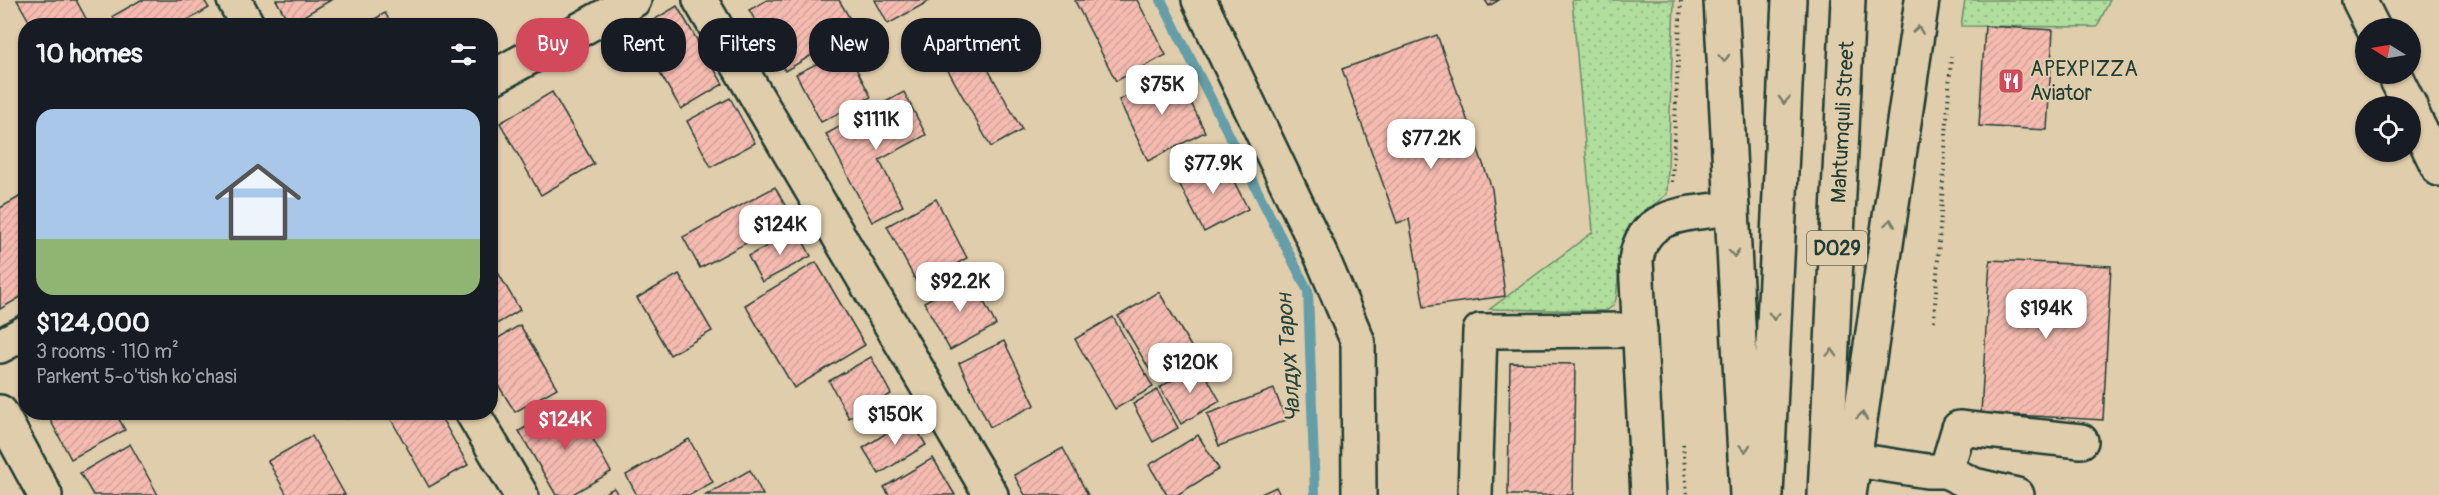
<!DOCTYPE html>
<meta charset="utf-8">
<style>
body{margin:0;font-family:Pangolin,sans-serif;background:#242831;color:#f1f3f6;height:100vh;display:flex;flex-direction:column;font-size:22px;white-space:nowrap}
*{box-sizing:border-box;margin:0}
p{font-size:20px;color:#9ea1a6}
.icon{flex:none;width:33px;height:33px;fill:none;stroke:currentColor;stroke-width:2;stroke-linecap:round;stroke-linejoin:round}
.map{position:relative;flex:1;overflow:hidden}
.panel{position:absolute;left:18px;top:18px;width:480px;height:402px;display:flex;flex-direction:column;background:#171b24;border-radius:24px;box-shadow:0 2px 4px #0004}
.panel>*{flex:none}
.hud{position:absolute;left:516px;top:18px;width:570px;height:54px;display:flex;gap:12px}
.needle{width:39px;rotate:281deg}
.controls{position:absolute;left:2355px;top:18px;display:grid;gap:12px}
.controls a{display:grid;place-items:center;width:66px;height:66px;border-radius:50%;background:#171b24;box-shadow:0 2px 4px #0004;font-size:30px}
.price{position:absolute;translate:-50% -51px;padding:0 14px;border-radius:12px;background:#fff;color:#222;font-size:20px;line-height:39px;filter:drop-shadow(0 2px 3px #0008)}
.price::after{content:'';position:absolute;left:50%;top:36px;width:18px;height:14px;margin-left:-9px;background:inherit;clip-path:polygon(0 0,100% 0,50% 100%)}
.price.on{background:#d1495b;color:#fff}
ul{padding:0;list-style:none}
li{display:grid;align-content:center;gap:12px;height:318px;padding:0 18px}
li+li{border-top:2px solid #363941}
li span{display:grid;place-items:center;height:186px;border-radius:18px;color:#555}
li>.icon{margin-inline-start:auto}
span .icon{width:108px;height:108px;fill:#fffc;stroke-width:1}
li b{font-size:26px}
h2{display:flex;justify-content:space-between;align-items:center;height:72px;padding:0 18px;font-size:26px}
.pill{padding:0 21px;border-radius:24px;background:#171b24;box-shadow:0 2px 4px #0004;font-size:21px;line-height:54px}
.pill.on{background:#d1495b;color:#fff}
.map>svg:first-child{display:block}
.grass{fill:url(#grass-dots);stroke:#688e68;stroke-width:1.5}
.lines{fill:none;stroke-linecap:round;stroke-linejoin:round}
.stream{stroke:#659ea8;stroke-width:10}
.building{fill:url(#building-hatch);stroke:#1f3d34;stroke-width:1.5}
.minor-casing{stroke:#1f3d34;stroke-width:38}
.highway-casing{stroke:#1f3d34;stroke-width:38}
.path{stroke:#1f3d34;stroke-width:4;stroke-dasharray:1.5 4.5;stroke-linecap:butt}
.minor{stroke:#e0cdab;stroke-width:33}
.highway{stroke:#e0cdab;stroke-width:33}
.oneway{stroke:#767e6a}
.labels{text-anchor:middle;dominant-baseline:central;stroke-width:4.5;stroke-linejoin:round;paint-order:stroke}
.shield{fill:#e0cdab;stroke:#596858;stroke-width:1.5}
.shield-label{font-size:20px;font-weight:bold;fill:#1f3d34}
.poi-label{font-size:21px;fill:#1f3d34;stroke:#e0cdab;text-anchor:start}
.street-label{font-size:21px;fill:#1f3d34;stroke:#e0cdab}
.water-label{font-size:22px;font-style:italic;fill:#25453e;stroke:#e0cdab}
</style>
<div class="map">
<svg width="2439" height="495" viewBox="0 0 2439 495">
<defs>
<pattern id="grass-dots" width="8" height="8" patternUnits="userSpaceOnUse" patternTransform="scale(1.5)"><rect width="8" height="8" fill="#b0de9d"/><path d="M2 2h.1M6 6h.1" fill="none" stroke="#97bf88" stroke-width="1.8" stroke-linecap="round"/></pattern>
<pattern id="building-hatch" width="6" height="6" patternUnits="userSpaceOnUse" patternTransform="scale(1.5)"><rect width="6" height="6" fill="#f6bbb0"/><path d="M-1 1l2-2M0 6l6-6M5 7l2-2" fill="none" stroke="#d2a298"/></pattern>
</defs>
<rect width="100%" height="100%" fill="#e0cdab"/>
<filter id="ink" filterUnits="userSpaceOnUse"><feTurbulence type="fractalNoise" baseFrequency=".0167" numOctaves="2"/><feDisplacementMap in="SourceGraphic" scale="12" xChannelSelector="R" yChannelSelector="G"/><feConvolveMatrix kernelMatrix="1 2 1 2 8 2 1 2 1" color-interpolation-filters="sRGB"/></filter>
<g filter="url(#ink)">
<g class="grass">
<path d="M1572,0h102l-7,194c-18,14 -41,34 -46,58 -3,15 -3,32 -5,47l-2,6 -8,6 -116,-2 103,-77z"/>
<path d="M1965,0h145l-13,27 -136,-1z"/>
</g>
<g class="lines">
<path class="stream" d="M1161,0l147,291 7,204"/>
</g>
<g class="building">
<path d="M17,0h59l14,26h-58z"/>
<path d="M141,0h63l5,8 -31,18h-60l-5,-10z"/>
<path d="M276,0h55l-41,24z"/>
<path d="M767,0h72l17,29 -71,42 -36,-61z"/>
<path d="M875,0h56l-43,24z"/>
<path d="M1077,0h60l29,55 -50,26 -41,-80z"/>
<path d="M1485,0h14l-10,6z"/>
<path d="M677,6l46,78 -42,25 -46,-78z"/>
<path d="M385,13l8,13h-31z"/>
<path d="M1985,26l68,4 -6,100 -68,-4z"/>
<path d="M1437,35l55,154 13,107 -81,11 -15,-88 -12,4 -55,-154z"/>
<path d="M975,46l47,84 -31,17 -47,-84z"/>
<path d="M846,49l25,48 -50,25 -25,-48z"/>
<path d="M1176,71l29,61 -57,29 -29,-61z"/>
<path d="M552,92l42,72 -53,31 -41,-72z"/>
<path d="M904,92l22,43 -47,25 24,46 -31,16 -46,-88z"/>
<path d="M730,98l25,45 -44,24 -24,-46z"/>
<path d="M1222,158l26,51 -44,23 -26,-51z"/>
<path d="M775,187l17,31 -92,50 -17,-31z"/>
<path d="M26,193v101l-26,15v-101z"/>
<path d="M936,199l31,59 -49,27 -31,-59z"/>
<path d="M797,230l14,26 -49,26 -14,-26z"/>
<path d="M490,259l30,51 -30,18z"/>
<path d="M1990,260l121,6 -8,154 -122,-7z"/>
<path d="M816,262l49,83 -71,43 -49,-83z"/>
<path d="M679,274l33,57 -42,24 -33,-57z"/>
<path d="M971,277l25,48 -46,25 -26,-48z"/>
<path d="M1159,292l37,63 -41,24 -37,-63z"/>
<path d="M1113,317l40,70 -38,22 -40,-70z"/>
<path d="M520,325l37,63 -42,24 -25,-40v-29z"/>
<path d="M1004,341l31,64 -45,22 -31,-64z"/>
<path d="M871,357l20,37 -42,24 -20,-37z"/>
<path d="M1510,363l65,1 -2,131h-65z"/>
<path d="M1200,365l20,36 -39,23 -21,-37z"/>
<path d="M1274,389l12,31 -67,26 -12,-32z"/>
<path d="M1157,390l21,38 -25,14 -20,-38z"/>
<path d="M572,401l39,71 -40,23h-15l-37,-64z"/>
<path d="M46,412h69l10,18 -54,29z"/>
<path d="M344,412h14l-11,7z"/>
<path d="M387,412h51l30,53 -39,22z"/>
<path d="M910,418l16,27 -47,29 -16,-26z"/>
<path d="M1198,435l21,34 -42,26h-10l-18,-30z"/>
<path d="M312,436l33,59h-58l-19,-34z"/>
<path d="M689,439l24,43 -23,13h-53l-11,-20z"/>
<path d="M130,444l28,51h-65l-13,-22z"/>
<path d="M1063,448l25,47h-63l-11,-20z"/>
<path d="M933,458l22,37h-66l-5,-8z"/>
<path d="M750,470l13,25h-57z"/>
<path d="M1276,487l4,8h-21z"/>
<path d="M614,488l4,7h-17z"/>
</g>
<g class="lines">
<g class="minor-casing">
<g id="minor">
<path d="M234,0l14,26"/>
<path d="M700,0l291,495"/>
<path d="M1199,0l122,255 37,87 1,153"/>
<path d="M2359,0l14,28"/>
<path d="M2394,74l16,32"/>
<path d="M490,79l144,-79"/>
<path d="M2410,109l29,60"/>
<path d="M0,346l26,-14"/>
<path d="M0,412l45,83"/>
<path d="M472,412l49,83"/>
<path d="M1855,460l72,11h19l13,-43 122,13"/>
<path d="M1946,471l28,14 43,10"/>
<path d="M1475,495l5,-164 160,-1"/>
<path d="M1648,495l-12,-234c6,-51 57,-47 96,-53"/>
</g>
</g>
<g class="highway-casing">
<g id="highway">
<path d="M1721,0l26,495"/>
<path d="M1766,495l23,-495"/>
<path d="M1825,495l23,-495"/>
<path d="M1849,495l73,-495"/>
</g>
</g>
<g class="path">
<path d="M1672,182l9,-182"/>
<path d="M1934,321l17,-264"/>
<path d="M1683,444l4,51"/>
</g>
<use href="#minor" class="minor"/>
<use href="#highway" class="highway"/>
</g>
<defs><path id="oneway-chevron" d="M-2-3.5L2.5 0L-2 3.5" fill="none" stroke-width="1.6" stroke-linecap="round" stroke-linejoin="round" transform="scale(1.5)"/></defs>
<g class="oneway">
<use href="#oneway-chevron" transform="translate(1918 30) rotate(-82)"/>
<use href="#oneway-chevron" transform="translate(1724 58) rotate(87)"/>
<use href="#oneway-chevron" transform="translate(1784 100) rotate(93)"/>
<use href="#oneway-chevron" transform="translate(1890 223) rotate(-82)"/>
<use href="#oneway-chevron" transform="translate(1734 253) rotate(87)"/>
<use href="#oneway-chevron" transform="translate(1774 316) rotate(93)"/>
<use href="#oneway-chevron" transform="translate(1832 353) rotate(-87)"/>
<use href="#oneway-chevron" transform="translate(1862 416) rotate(-82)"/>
<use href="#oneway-chevron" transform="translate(1745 448) rotate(87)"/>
</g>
</g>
<defs>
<g id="restaurant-square" transform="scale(1.35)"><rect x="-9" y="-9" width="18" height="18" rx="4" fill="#d1495b" stroke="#e0cdab"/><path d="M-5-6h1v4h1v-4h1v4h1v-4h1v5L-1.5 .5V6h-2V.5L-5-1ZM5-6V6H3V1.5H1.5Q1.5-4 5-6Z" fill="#fff"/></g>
</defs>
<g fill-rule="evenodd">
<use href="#restaurant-square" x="2011" y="81"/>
</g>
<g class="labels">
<rect class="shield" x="1807" y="231" width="60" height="34" rx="4.5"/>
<g class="shield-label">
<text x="1837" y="248">D029</text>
</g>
<g class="poi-label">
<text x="2030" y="69">APEXPIZZA<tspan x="2030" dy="24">Aviator</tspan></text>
</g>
<g class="street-label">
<text transform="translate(1843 122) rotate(-87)">Mahtumquli Street</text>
</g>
<g class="water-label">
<text transform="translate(1289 358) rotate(-94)">Чалдух Тарон</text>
</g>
</g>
</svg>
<div class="controls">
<a><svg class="needle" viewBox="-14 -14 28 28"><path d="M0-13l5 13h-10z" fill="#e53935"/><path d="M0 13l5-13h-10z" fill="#9ea1a6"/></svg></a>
<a><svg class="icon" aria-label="locate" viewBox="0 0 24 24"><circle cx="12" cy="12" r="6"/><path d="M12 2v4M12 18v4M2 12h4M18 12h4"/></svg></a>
</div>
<b class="price" style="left:1162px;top:116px">$75K</b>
<b class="price" style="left:876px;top:151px">$111K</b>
<b class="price" style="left:1431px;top:170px">$77.2K</b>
<b class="price" style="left:1213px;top:195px">$77.9K</b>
<b class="price" style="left:780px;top:256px">$124K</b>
<b class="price" style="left:960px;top:313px">$92.2K</b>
<b class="price" style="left:2046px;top:340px">$194K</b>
<b class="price" style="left:1190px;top:394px">$120K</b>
<b class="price" style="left:895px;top:446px">$150K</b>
<b class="price on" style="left:565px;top:451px">$124K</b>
<div class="hud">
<a class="pill on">Buy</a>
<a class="pill">Rent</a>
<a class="pill">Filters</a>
<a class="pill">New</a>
<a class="pill">Apartment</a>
</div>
<section class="panel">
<h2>10 homes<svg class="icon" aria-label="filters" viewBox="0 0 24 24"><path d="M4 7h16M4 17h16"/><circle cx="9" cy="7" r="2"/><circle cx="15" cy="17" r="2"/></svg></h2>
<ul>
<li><span style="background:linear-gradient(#a9c7e8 70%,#8fb573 0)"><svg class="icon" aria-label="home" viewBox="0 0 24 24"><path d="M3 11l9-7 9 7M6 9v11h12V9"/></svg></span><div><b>$124,000</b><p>3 rooms · 110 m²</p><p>Parkent 5-o'tish ko'chasi</p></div></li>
</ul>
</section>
</div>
